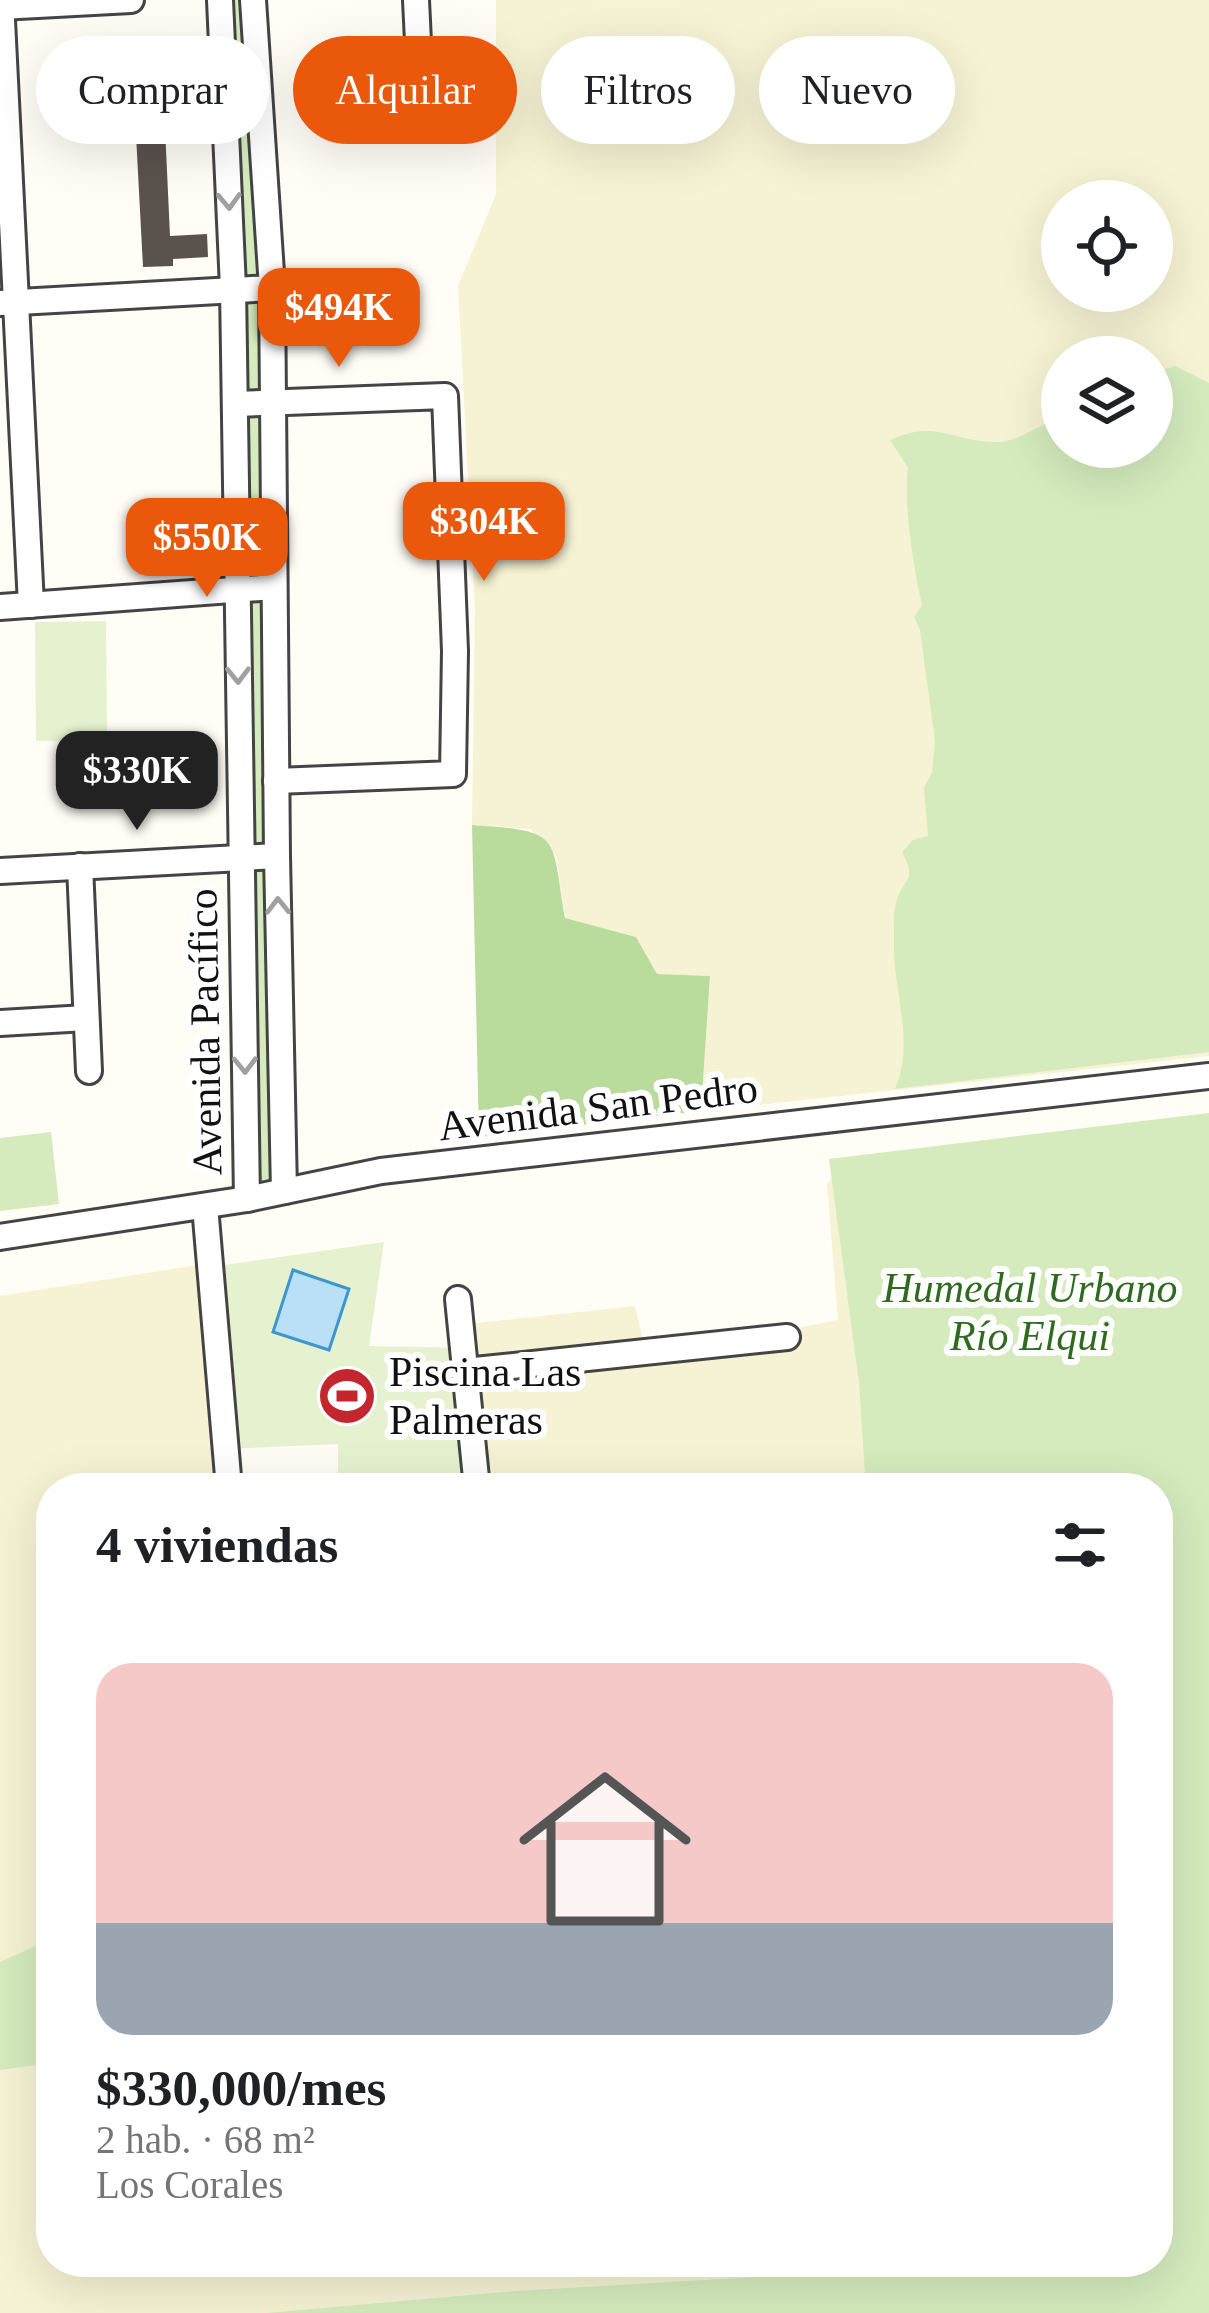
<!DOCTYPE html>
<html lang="es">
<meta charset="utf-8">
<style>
body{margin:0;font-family:Georgia,serif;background:#f6f6f6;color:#202124;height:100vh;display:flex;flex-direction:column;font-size:45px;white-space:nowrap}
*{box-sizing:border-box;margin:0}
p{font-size:39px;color:#757577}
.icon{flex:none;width:66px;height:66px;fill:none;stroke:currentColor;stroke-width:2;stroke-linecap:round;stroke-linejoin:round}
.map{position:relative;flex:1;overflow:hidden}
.panel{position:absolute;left:36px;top:1473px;width:1137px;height:804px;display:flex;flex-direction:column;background:#fff;border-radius:48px;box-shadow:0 12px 48px #0002}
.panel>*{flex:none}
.banner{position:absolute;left:36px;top:36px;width:1137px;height:108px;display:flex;gap:24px}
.fabs{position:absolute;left:1041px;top:180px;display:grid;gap:24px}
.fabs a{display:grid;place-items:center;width:132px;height:132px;border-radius:50%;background:#fff;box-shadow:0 12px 48px #0002;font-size:60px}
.price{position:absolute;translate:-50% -102px;padding:0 27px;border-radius:24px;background:#ea580c;color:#fff;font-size:39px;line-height:78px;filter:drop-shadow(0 3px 6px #0008)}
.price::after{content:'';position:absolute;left:50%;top:72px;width:36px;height:27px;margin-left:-18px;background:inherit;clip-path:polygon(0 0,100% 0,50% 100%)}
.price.active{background:#222;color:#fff}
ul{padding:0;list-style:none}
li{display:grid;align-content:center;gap:24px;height:636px;padding:0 60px}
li+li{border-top:3px solid #e0e0e0}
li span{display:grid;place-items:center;height:372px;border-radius:36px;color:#555}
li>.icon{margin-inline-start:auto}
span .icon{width:216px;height:216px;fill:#fffc;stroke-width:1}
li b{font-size:51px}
h2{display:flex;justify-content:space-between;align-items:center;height:144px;padding:0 60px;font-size:51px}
.pill{padding:0 42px;border-radius:54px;background:#fff;box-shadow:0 12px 48px #0002;font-size:42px;line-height:108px}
.pill.active{background:#ea580c;color:#fff}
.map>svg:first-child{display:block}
.farmland{fill:#f6f3d4;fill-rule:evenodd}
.green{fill:#d5ebbd}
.forest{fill:#b9dc9c}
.pitch{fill:#e6f2cf}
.water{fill:#b9e0f7;stroke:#3f96cf;stroke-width:3}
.building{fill:#5a524d}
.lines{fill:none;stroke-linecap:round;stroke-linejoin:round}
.minor-casing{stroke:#444;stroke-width:30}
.minor{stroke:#fff;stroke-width:24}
.oneway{stroke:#a0a0a0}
.labels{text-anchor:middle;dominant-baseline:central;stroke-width:12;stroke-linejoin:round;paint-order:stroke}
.street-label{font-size:42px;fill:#111;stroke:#fff}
.park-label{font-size:42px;font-style:italic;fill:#2f6b1f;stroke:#fff}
.poi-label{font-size:42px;fill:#111;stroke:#fff;text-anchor:start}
</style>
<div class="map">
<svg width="1209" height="2313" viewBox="0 0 1209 2313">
<rect width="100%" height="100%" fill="#fffdf5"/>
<g class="farmland">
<path d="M496,0h713v1056l-508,55 9,-135 -53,-2 -21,-37 -71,-19 -9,-62 -26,-27 -58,-4 3,-216 -17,-323 38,-92zM1062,201h90v90h-90zM1062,357h90v90h-90z"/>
<path d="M844,1164l314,324h-684l-6,-164 167,-18 12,51 191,-37 -11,-136z"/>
<path d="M198,1265l25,223h-172v466l-51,19v-677z"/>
<path d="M0,2038l51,3v221h924l5,51h-980z"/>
</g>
<g class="green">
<path d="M227,0h20l17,288 12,897 -21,5z"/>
<path d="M1175,366l34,17v669l-314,37c21,-48 -3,-99 -1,-149 0,-11 -1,-26 2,-37 7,-26 22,-21 6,-51l11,-12 15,-4 -4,-49 8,-14 3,-32 -15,-111 -6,-13 8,-12c-8,-35 -19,-103 -14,-137l-18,-28c44,-20 59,-1 101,2 31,2 49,-22 71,-22v27h90v-74z"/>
<path d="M1209,1113v1200h-943l249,-22 413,-24 14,-5h216v-774h-292l-7,-105 -30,-224z"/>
<path d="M51,1132l8,72 -59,7v-73z"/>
<path d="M51,1939v140l-14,-14 -37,5v-108z"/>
</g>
<path class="forest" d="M472,825c91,6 79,9 93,93l71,19 21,37 53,2 -9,135 -222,26z"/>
<g class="pitch">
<path d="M106,621l1,119 -71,1 -1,-119z"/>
<path d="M384,1242l-15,104 100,2 5,140h-136v-44l-109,5 -19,-182z"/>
</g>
<path class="water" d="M293,1270l56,19 -20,61 -56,-18z"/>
<path class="building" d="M198,74l2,30 -36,2 6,130 37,-2 1,23 -35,2v7l-30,1 -10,-189z"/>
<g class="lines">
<g class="minor-casing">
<g id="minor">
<path d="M1,0l30,605"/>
<path d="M220,0l13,288 14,911"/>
<path d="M253,0l19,288 5,568 7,335"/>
<path d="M416,0l2,42"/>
<path d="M0,7l131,-7"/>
<path d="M0,303l272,-15"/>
<path d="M235,404l210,-8 10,255 -2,123 -177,7"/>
<path d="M0,607l274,-20"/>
<path d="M80,866l9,205"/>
<path d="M0,871l277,-15"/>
<path d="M0,1023l86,-5"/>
<path d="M205,1206l24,282"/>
<path d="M0,1237l247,-38 134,-28 828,-95"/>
<path d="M458,1299l19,189"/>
<path d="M465,1371l322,-34"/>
</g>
</g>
<use href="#minor" class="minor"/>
</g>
<defs><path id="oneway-chevron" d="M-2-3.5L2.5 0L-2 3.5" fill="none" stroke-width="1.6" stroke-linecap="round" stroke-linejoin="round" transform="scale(3)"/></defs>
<g class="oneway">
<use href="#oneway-chevron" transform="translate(229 201) rotate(88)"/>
<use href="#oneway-chevron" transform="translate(238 675) rotate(89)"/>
<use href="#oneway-chevron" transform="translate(278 906) rotate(-91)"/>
<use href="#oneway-chevron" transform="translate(245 1065) rotate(89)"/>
</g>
<defs>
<g id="stadium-disc" transform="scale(3)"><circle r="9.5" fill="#c4262e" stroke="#fff"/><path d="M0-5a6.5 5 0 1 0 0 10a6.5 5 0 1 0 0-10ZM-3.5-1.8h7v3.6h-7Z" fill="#fff"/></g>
</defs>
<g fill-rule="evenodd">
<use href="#stadium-disc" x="347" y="1396"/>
</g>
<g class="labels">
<g class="street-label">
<text transform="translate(205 1032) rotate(-91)">Avenida Pacífico</text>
<text transform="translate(598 1107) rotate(-7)">Avenida San Pedro</text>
</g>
<g class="park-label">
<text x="1030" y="1288">Humedal Urbano<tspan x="1030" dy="48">Río Elqui</tspan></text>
</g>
<g class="poi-label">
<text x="389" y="1372">Piscina Las<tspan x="389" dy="48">Palmeras</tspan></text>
</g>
</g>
</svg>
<div class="fabs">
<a><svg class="icon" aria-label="locate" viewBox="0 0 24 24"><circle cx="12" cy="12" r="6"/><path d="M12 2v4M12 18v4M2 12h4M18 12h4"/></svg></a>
<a><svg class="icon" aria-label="layers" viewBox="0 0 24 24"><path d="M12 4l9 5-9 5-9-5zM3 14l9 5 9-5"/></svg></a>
</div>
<b class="price" style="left:339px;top:370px">$494K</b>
<b class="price" style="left:484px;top:584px">$304K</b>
<b class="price" style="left:207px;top:600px">$550K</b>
<b class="price active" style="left:137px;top:833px">$330K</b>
<div class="banner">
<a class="pill">Comprar</a>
<a class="pill active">Alquilar</a>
<a class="pill">Filtros</a>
<a class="pill">Nuevo</a>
</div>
<section class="panel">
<h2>4 viviendas<svg class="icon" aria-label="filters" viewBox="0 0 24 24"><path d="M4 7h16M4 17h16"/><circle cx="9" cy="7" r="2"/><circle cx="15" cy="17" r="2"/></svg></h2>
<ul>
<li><span style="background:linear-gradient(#f6c9c9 70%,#9aa5b1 0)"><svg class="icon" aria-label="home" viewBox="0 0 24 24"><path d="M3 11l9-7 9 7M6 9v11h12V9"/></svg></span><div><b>$330,000/mes</b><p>2 hab. · 68 m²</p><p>Los Corales</p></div></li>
</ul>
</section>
</div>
